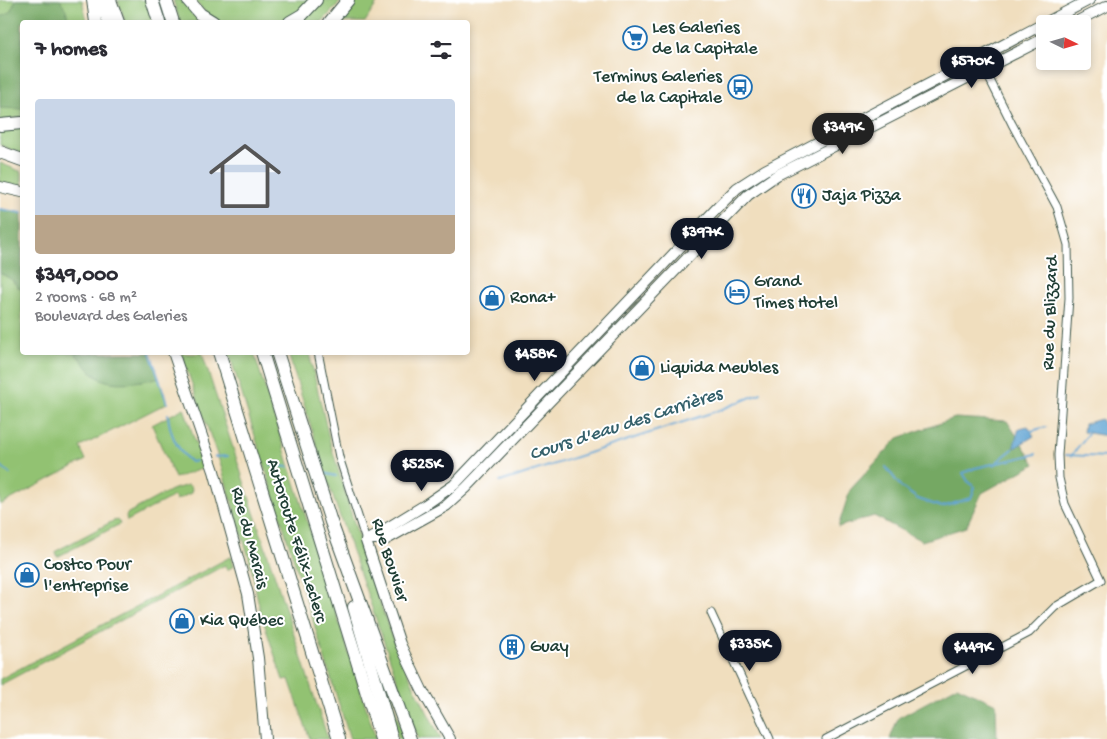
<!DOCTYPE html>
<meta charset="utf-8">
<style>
body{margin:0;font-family:"Gochi Hand",sans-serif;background:#f7f7f7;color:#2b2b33;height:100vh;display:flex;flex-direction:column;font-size:19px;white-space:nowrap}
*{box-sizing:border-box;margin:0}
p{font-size:16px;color:#7c7c81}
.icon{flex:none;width:28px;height:28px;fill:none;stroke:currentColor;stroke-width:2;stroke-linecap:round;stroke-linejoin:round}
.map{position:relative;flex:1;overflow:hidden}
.details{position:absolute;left:20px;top:20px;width:450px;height:335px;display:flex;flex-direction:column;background:#fff;border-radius:5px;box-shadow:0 2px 8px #0003}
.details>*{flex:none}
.needle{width:32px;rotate:95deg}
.controls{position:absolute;left:1036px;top:15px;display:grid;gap:10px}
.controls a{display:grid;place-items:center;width:55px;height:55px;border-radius:5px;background:#fff;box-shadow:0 2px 8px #0003;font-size:25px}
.price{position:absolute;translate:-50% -42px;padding:0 11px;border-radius:18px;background:#111827;color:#fff;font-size:16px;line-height:32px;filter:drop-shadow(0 1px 2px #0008)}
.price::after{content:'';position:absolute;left:50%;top:30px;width:15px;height:11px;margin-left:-8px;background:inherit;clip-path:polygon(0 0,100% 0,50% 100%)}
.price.active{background:#222;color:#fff}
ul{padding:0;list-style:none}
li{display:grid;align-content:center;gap:10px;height:265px;padding:0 15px}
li+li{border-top:1px solid #e1e1e2}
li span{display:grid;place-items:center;height:155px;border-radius:5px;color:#555}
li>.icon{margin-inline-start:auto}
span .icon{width:90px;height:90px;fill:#fffc;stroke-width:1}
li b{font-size:21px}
h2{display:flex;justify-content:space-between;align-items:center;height:60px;padding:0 15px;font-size:21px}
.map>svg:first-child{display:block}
.green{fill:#92c272;stroke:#588053}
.forest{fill:#75a864;stroke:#4a724c}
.water{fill:#5ca1d1;stroke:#3e6f82}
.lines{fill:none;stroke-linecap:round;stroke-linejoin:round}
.stream{stroke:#5ca1d1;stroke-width:2}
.street-casing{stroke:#3e5549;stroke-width:9}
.secondary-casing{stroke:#3e5549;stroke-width:12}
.highway-casing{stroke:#3e5549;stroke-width:14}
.street{stroke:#fff;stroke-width:7}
.secondary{stroke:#fff;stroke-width:10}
.highway{stroke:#fff;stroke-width:12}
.labels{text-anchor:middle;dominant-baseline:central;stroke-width:4;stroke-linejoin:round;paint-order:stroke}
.poi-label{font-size:18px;fill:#1f3d34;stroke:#fff;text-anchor:start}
.street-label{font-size:18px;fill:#1f3d34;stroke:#fff}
.water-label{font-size:19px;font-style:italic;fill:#34606b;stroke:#fff}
</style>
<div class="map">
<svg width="1107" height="739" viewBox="0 0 1107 739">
<rect width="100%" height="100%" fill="#fff"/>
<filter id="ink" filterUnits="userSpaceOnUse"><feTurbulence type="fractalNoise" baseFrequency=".02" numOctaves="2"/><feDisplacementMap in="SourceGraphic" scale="10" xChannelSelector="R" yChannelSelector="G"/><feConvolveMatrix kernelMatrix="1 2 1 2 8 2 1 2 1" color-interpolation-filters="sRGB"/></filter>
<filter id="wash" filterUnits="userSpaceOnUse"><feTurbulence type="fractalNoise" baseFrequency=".0096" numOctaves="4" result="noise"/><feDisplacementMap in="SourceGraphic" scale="20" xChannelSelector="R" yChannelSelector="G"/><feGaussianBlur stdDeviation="1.12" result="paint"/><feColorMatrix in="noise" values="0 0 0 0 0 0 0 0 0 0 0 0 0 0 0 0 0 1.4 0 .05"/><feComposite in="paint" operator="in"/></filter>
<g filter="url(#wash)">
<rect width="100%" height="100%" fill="#f0debe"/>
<g class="green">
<path d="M0,0h82l5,22h-65v95l-22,4z"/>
<path d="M118,0h28l7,22h-28z"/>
<path d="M173,0h10l23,22h-26z"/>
<path d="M194,0h116l-17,16 -12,6h-61l-13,-8z"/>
<path d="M321,0h21l-20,22h-26z"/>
<path d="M354,0h25l-14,22h-28z"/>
<path d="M22,126v28l-22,-9v-16z"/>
<path d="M0,163l22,9v16l-22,-5z"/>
<path d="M0,273l11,6 11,12v61l53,1 20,23 40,5 24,-3 8,25 -87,44 6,13 -86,45z"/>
<path d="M181,353l10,1 11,-1 126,386h-18l-21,-60 -6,1 -23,-69 -10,-50 -30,-98z"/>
<path d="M229,353h25l122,386h-26z"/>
<path d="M288,353h21l21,89 31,104 30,89 23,51 27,53h-23l-87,-248z"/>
<path d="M184,408l20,60 -29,10 -23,-53z"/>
<path d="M188,485l4,3 -1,5 -15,7 -2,-4 -47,25 -1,-5 2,-3 43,-23z"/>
<path d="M118,520l2,4 -63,33 -1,-5 2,-2 55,-29z"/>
<path d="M230,557l2,1 2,8 -7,4 -2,-5 -225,120v-6z"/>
<path d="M375,653l30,86h-7z"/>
</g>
<g class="forest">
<path d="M16,0h44l6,10 3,12h-47v87l-22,-1v-90l10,-6z"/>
<path d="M0,209l22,4v78l-11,-12 -11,-6z"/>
<path d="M75,353h75l9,25c-19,3 -50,11 -65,-4 -7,-6 -13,-15 -19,-21z"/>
<path d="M955,418l52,3 28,43 -53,29 -16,34 -44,14 -48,-25 -36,11 12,-37 48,-52z"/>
<path d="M957,686l39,18 1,35h-107l8,-21z"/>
</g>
<g class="water">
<path d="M1101,419l6,12v5l-24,-4 1,-8z"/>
<path d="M1028,426l6,10 -21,13 6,-21z"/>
</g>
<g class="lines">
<g class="stream">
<path d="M0,209l22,4"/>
<path d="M150,352l17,51"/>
<path d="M168,414c1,17 9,37 23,48l5,-1"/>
<path d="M1031,431l15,-4"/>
<path d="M1066,455l41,2"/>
<path d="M1071,456l17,-22"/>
<path d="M215,457l13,-1"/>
<path d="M0,465l10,9"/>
<path d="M271,465l17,2"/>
<path d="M993,465l20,-16"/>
<path d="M886,467l15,20 17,12 24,8 29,-9 4,-11 -6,-4 -6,-10 12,-5 61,-14"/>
<path d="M323,473l13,3"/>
<path d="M500,482l220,-72 41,-17"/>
</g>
</g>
</g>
<g filter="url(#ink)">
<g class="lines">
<g class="street-casing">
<g id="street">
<path d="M318,352l21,105 27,84"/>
<path d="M711,613l59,126"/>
<path d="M826,739l203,-106 26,-26 46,-27 -36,-76 -6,-26 -1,-23 11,-157 -1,-53 -11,-38 -45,-83 -33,-66"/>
</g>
</g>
<g class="secondary-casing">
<g id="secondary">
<path d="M1072,24l35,-18"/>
<path d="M0,187l22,5"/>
<path d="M173,352l41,119 34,123 10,64 7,81"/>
<path d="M372,539h15l59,-33 20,-18 282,-293 29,-20 22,-11 246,-126"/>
<path d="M450,739l-28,-49 -22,-46 -34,-103 59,-36 29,-20 266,-280 17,-17 28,-18 324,-170"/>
</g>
</g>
<g class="highway-casing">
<g id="highway">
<path d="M93,0l3,22"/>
<path d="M101,0l8,22"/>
<path d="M110,0l8,22"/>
<path d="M152,0l7,22"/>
<path d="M166,0l7,22"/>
<path d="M188,0l12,14 13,8"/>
<path d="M290,22l12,-7 14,-15"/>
<path d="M330,22l18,-22"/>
<path d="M0,125l22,-2"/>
<path d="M0,152l22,8"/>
<path d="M219,352l120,387"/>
<path d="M262,352l119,387"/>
<path d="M277,352l54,170 79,217"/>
<path d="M354,607l38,132"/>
</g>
</g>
<use href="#street" class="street"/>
<use href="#secondary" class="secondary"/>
<use href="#highway" class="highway"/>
</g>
</g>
<defs>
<g id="supermarket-ring" transform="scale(1.25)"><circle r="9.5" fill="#fff" stroke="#1f6fb2" stroke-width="1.5"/><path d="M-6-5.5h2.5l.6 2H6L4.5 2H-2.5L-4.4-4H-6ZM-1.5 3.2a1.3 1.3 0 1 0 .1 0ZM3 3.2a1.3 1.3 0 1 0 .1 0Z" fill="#1f6fb2"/></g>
<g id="bus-ring" transform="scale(1.25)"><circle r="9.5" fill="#fff" stroke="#1f6fb2" stroke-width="1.5"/><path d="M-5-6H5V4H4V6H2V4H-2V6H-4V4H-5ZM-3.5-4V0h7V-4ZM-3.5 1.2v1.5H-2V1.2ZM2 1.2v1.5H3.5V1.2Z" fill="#1f6fb2"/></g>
<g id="restaurant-ring" transform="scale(1.25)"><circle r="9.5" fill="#fff" stroke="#1f6fb2" stroke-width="1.5"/><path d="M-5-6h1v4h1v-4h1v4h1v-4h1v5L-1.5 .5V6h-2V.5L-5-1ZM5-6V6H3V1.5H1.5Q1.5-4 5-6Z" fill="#1f6fb2"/></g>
<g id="hotel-ring" transform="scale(1.25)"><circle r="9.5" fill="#fff" stroke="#1f6fb2" stroke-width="1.5"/><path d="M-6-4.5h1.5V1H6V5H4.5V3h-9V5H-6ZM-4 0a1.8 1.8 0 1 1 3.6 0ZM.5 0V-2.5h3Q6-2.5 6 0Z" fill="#1f6fb2"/></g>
<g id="shop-ring" transform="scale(1.25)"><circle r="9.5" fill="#fff" stroke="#1f6fb2" stroke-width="1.5"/><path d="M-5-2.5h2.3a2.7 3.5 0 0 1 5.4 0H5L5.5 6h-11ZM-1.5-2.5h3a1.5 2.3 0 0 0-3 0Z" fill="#1f6fb2"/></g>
<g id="building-ring" transform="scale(1.25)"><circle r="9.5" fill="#fff" stroke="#1f6fb2" stroke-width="1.5"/><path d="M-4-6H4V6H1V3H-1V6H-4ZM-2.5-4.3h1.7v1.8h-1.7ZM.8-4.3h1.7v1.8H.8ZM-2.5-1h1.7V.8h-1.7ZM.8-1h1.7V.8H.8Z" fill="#1f6fb2"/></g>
</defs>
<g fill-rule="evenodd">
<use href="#supermarket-ring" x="635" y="38"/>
<use href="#bus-ring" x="740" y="87"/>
<use href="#restaurant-ring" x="804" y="196"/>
<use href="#hotel-ring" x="737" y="292"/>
<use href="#shop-ring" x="492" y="298"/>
<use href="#shop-ring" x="642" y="368"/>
<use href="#shop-ring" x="27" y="575"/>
<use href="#shop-ring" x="182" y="621"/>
<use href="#building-ring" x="512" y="647"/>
</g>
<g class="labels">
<g class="poi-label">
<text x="652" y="28">Les Galeries<tspan x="652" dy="21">de la Capitale</tspan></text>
<text x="722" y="77" text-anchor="end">Terminus Galeries<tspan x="722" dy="21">de la Capitale</tspan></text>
<text x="822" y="196">Jaja Pizza</text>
<text x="754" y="282">Grand<tspan x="754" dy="21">Times Hotel</tspan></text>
<text x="510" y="298">Rona+</text>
<text x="660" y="368">Liquida Meubles</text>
<text x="44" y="565">Costco Pour<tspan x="44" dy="21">l'entreprise</tspan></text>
<text x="200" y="621">Kia Québec</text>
<text x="530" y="647">Guay</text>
</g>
<g class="street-label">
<text transform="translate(1051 313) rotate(-88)">Rue du Blizzard</text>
<text transform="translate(249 538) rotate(75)">Rue du Marais</text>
<text transform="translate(296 541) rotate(73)">Autoroute Félix-Leclerc</text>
<text transform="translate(389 560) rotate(72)">Rue Bouvier</text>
</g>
<g class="water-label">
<text transform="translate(626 425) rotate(-18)">Cours d'eau des Carrières</text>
</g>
</g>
</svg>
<div class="controls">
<a><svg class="needle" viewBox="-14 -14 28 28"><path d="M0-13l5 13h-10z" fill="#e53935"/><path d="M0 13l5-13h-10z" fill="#7c7c81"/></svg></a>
</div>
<b class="price" style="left:972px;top:89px">$570K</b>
<b class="price active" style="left:843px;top:155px">$349K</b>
<b class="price" style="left:702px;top:260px">$397K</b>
<b class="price" style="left:535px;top:382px">$458K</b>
<b class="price" style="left:422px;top:492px">$525K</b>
<b class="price" style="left:750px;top:672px">$335K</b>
<b class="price" style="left:973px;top:675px">$449K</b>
<section class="details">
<h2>7 homes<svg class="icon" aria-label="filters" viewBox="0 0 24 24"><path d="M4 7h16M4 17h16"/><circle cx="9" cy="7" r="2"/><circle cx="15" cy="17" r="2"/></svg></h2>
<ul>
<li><span style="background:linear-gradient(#c9d6e8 75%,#b9a48a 0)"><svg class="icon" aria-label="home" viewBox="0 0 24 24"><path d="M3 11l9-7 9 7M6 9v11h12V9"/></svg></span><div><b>$349,000</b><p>2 rooms · 68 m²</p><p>Boulevard des Galeries</p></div></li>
</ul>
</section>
</div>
